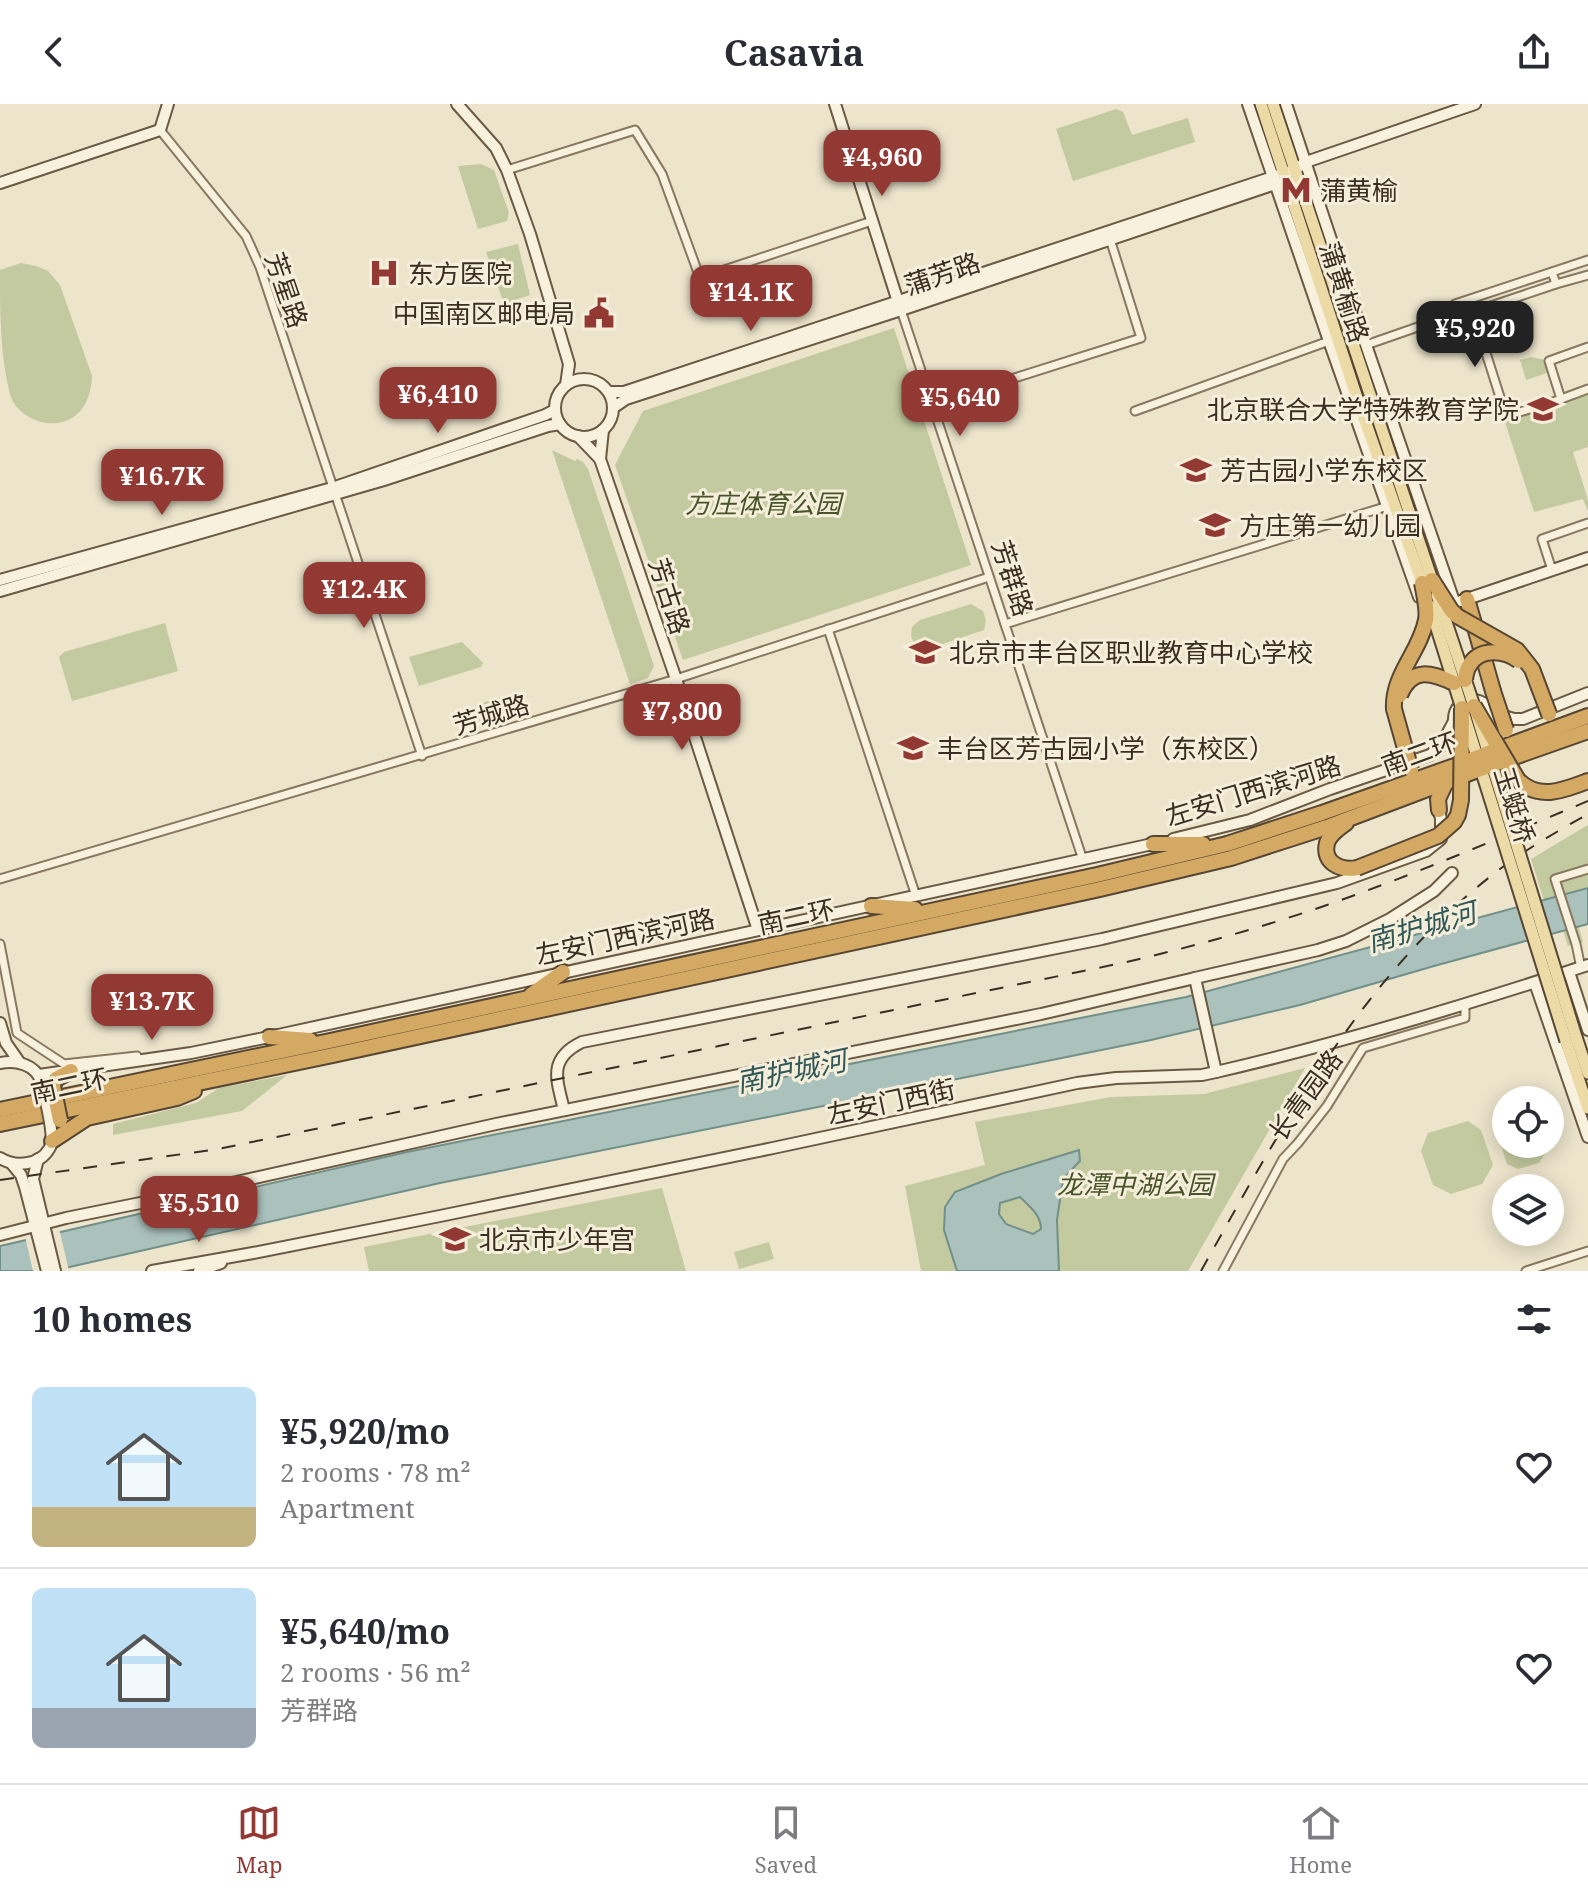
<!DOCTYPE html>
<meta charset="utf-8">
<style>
body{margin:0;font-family:"Noto Serif","Noto Sans SC",serif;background:#f7f7f7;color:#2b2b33;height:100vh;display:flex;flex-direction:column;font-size:30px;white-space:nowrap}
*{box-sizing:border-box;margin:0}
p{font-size:26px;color:#7c7c81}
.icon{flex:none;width:44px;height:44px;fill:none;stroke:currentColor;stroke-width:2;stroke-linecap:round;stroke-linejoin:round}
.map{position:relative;height:1167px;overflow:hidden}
.side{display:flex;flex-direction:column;background:#fff;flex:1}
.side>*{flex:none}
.buttons{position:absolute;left:1492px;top:982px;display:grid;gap:16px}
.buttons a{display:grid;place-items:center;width:72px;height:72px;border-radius:50%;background:#fff;box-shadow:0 4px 20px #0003;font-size:40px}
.price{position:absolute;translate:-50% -68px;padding:0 18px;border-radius:16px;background:#933934;color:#fff;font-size:26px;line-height:52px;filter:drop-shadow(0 2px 4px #0008)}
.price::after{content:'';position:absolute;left:50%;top:48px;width:24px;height:18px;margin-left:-12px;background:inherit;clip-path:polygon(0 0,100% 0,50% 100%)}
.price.current{background:#222;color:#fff}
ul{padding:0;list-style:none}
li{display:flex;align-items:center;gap:24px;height:200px;padding:0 32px}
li+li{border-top:2px solid #e1e1e2}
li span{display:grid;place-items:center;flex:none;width:224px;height:160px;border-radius:12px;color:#555}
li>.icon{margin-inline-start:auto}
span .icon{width:96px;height:96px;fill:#fffc;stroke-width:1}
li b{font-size:34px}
h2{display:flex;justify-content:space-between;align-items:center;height:96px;padding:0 32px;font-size:34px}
header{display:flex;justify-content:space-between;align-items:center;height:104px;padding:0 32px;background:#fff;font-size:36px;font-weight:700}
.tab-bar{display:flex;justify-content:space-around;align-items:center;height:112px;border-top:2px solid #e1e1e2;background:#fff;font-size:22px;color:#7c7c81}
.tab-bar a{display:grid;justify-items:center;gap:4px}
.tab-bar .current{color:#933934}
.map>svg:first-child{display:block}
.green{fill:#c3ca9f}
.water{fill:#abc1bc;stroke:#72908a;stroke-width:2;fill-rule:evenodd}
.pier{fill:#ece4cb}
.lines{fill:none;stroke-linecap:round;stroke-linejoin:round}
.street-casing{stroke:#887860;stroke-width:11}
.secondary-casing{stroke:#6a5943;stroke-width:14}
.primary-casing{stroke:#574633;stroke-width:15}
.highway-casing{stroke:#574633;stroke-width:18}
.street{stroke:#f7f1de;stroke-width:7}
.secondary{stroke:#f7f1de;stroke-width:10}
.primary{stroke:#ecdaa7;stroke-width:11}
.highway{stroke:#d4a963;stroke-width:14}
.rail{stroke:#3a2f22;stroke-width:2;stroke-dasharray:14 14;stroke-linecap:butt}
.secondary-bridge-casing{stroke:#6a5943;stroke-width:14;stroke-linecap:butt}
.primary-bridge-casing{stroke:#574633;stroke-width:15;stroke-linecap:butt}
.highway-bridge-casing{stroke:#574633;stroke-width:18;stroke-linecap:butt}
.secondary-bridge{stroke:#f7f1de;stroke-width:10}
.primary-bridge{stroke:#ecdaa7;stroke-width:11}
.highway-bridge{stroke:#d4a963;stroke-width:14}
.labels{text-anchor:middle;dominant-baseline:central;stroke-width:6;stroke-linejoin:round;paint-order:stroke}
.poi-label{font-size:26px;fill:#3a2f22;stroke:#f4eeda;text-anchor:start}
.street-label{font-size:26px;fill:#3a2f22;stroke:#f4eeda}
.park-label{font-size:26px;font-style:italic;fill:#48552a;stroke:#f4eeda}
.water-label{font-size:28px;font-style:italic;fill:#335858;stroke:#f4eeda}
</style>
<header><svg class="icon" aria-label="back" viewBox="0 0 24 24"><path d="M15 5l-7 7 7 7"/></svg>Casavia<svg class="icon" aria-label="share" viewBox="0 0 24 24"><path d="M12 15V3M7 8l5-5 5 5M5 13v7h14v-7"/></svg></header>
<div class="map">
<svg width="1588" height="1167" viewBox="0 0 1588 1167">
<rect width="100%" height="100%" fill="#ece4cb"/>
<g class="green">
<path d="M1116,5l7,3 9,23 56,-17 7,24 -122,39 -17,-52z"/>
<path d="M481,60l13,6 15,43 -2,8 -29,8 -20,-63z"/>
<path d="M518,140l12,51 -26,9 -18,-52z"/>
<path d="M21,159l15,3 12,5 12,14 32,91c-1,15 -4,29 -16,39 -20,17 -53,6 -64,-15 -12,-38 -12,-88 -12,-130z"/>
<path d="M894,224l77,237 -288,95 -68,-195 28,-54z"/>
<path d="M1531,253l14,3 5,12 -24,8 -6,-20z"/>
<path d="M1588,288v55l-15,5 15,48v11l-5,-12 -49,13 -30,-93 49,-17 2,3z"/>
<path d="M552,346l23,11 2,-2 6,3 5,7 66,197 -6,12 -18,6z"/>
<path d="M971,500l12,7 3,10 -2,9 -59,20 -10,-4 -4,-10 1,-9 8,-7z"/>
<path d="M165,519l13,48 -106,30 -13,-44 5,-5z"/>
<path d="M462,538l21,21 -2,4 -62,19 -10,-29z"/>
<path d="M505,592l5,16 -31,9 -4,-16z"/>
<path d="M1588,721v63l-19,6 14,48 -15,4 -15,-47 -9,2 -13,-42z"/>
<path d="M1305,964l-117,203h-267l-16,-85 80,-21 -10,-43 136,-25 93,-3z"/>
<path d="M287,971l-45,36 -129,24v-11l83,-21 23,-15z"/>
<path d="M1506,1011v29h37l3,8 -7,11 -21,6 -11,-5 -12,-37 3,-10z"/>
<path d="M1468,1017l13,9 12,35 -11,19 -31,10 -18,-9 -12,-34 7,-18z"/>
<path d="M662,1084l24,83h-317l-5,-24z"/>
<path d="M769,1138l5,17 -35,10 -5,-17z"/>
</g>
<g class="water">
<path d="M1588,784v36l-154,42 -134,39 -149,35 -711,143 -388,88h-52v-25l407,-94 779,-155z"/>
<path d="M1079,1046l1,11 -17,18 -6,41 2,51h-102l-13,-41 1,-23 10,-15 46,-18zM1020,1093c9,9 21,18 21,32l-8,5 -27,-10 -7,-10 1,-11z"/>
</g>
<path class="pier" d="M59,1124l10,43h-36l-8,-35z"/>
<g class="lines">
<g class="street-casing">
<g id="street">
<path d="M160,26l86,106 14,31 162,489"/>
<path d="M507,66l128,-40 27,44 38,104 172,-57"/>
<path d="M1552,168l4,12 32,-9"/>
<path d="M1556,180l-83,28 33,104 47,-14 35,-13"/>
<path d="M901,206l182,550"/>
<path d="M1366,241l89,-31v-10l133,-44"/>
<path d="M1561,295l-12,-38 39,-14"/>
<path d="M932,300l209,-66 -31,-99"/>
<path d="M1135,307l194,-70"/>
<path d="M1552,466l-10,-31 46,-16"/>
<path d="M1005,520l383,-118"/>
<path d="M828,525l88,267"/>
<path d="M0,775l676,-200 313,-102"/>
<path d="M0,840l17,89 47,31 73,-8"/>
<path d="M1581,864l-5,-24 -21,-65 33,-10"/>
<path d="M1223,1167l60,-112 15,-16 29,-37 36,-58 102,-30v-13"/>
<path d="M1526,1167l62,-20"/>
</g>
</g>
<g class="secondary-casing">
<g id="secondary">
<path d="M457,0l39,44 11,22 23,64 39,130 -3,21"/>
<path d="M835,0l65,204"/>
<path d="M1248,0l81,237 90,256"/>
<path d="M1286,0l80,241 89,259 -9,3"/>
<path d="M0,79l160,-53 8,-26"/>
<circle cx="584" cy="304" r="29"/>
<path d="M609,288h15l670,-222 12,-8 169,-58"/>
<path d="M613,304l13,-9 275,-89 377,-127"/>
<path d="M578,332l22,23 76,220 82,251"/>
<path d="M600,355l3,-29"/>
<path d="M0,476l332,-92 213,-73 10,-5"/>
<path d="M0,487l384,-111 164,-54 12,-2"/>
<path d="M1461,497l127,-43"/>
<path d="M1452,554l12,38 -3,8"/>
<circle cx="1473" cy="615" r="19"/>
<path d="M1497,610l17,5h9l65,-26"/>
<path d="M1493,684l33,107"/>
<path d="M1173,735l77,-19 80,-31 100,-34 11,-9 13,-25"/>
<path d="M1569,868l19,58"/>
<path d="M1195,874l123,-28 28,-9 44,-22 44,-28 18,-18"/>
<path d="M1535,879l53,154"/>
<path d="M0,919l6,20 14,20"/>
<path d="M0,959c16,-3 35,1 41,18"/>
<path d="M39,971l152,-22 78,-16 888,-194"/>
<path d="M564,1006c-7,-30 -17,-51 18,-68l520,-103 235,-56 89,-32 15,-12v-20l-2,-9"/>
<path d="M0,1054c15,9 39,8 49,-9 5,-7 2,-18 1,-27"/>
<path d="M38,1055l-5,20 22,92"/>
<path d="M12,1060l9,11 4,12 22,84"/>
<path d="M0,1131l66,-17 99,-20 331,-74 545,-110 154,-36 21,94"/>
<path d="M152,1167l101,-18 187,-37 333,-68 304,-65 39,-5 86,-3 14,-3c126,-29 250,-67 372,-107"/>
<path d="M199,1167l22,-8"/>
</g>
</g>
<g class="primary-casing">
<g id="primary">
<path d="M1261,0l94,288 67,191"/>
<path d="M1273,0l159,476"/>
<path d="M1576,933l12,36"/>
<path d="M1566,937l22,67"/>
</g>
</g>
<g class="highway-casing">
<g id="highway">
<path d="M1467,495l26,92"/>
<path d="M1496,646l92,-34"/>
<path d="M1500,658l88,-31"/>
<path d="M1518,676c21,21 46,10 70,1"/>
<path d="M1439,706l-1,-11 8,-17"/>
<path d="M1346,719c-8,6 -16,11 -19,20 -5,20 14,28 30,25"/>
<path d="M1153,740h50"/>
<path d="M871,802l44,3"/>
<path d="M531,891l32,-23"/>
<path d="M269,933l41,3"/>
<path d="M53,982l3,-7 15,-8"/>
<path d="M0,1006l330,-69 767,-166 130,-31 95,-31 141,-50"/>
<path d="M0,1020l333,-69 767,-166 131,-31 96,-31 140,-53"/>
<path d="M52,1037l35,-23 90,-20 17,-7"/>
</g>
</g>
<use href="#street" class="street"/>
<use href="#secondary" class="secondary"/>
<use href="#primary" class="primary"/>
<use href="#highway" class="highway"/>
<g class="rail">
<path d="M0,1076l218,-31 904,-186c70,-16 138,-35 205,-58 89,-31 175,-68 261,-104"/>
<path d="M1201,1167c81,-145 164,-300 299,-402 28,-21 58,-38 88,-55"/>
</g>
<g class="secondary-bridge-casing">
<path id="secondary-bridge" d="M43,982l7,36"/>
</g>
<g class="primary-bridge-casing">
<g id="primary-bridge">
<path d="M1437,491l37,111 102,331"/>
<path d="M1430,502l136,435"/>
</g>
</g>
<g class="highway-bridge-casing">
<g id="highway-bridge">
<path d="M1432,476l19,30 6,6 60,34 15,19 17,45"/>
<path d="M1465,576c0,-3 2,-12 4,-14 10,-19 36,-16 50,-5"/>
<path d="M1493,587l13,39"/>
<path d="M1400,591c12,-29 32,-22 54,-12"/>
<path d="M1474,602l44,74"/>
<path d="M1463,659l33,-13"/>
<path d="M1411,666l-17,-61c-2,-34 26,-57 32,-89 2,-11 -2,-26 -4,-37"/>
<path d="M1467,670l33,-12"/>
<path d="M1357,764l81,-32 16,-14 4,-7 3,-15 1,-92"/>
<path d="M53,982l7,34"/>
</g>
</g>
<use href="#secondary-bridge" class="secondary-bridge"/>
<use href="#primary-bridge" class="primary-bridge"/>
<use href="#highway-bridge" class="highway-bridge"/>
</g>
<defs>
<g id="metro-bare" transform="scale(2.4)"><path d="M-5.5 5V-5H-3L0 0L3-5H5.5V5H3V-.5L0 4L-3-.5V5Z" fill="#933934" stroke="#f4eeda" stroke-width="2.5" paint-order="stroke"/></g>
<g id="hospital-bare" transform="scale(2.4)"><path d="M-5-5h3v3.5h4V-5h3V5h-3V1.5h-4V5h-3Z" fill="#933934" stroke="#f4eeda" stroke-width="2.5" paint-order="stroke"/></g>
<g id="civic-bare" transform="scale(2.4)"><path d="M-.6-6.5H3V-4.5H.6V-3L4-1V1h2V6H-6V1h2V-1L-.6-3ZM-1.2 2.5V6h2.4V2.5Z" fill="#933934" stroke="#f4eeda" stroke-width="2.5" paint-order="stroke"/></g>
<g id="university-bare" transform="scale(2.4)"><path d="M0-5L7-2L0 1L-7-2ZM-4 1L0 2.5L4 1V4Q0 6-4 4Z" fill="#933934" stroke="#f4eeda" stroke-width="2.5" paint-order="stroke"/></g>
<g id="school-bare" transform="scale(2.4)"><path d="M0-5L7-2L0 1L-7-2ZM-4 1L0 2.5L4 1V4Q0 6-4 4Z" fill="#933934" stroke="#f4eeda" stroke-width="2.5" paint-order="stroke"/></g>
</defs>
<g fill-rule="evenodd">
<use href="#metro-bare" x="1296" y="86"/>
<use href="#hospital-bare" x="384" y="169"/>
<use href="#civic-bare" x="599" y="209"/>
<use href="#university-bare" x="1543" y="305"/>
<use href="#school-bare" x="1196" y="366"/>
<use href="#school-bare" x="1215" y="421"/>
<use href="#school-bare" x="925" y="548"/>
<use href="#school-bare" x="913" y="644"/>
<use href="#university-bare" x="455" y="1135"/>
</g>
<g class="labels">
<g class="poi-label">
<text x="1320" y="86">蒲黄榆</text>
<text x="408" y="169">东方医院</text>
<text x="575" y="209" text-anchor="end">中国南区邮电局</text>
<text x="1519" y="305" text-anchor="end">北京联合大学特殊教育学院</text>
<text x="1220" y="366">芳古园小学东校区</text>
<text x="1239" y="421">方庄第一幼儿园</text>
<text x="949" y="548">北京市丰台区职业教育中心学校</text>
<text x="937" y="644">丰台区芳古园小学（东校区）</text>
<text x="479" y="1135">北京市少年宫</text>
</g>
<g class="street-label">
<text transform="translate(942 169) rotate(-19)">蒲芳路</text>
<text transform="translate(287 186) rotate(71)">芳星路</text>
<text transform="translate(1345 188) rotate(72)">蒲黄榆路</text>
<text transform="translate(1013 474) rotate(72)">芳群路</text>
<text transform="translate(670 492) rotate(72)">芳古路</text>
<text transform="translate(491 610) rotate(-17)">芳城路</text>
<text transform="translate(1419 649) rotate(-20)">南二环</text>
<text transform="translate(1253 686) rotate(-17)">左安门西滨河路</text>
<text transform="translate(1515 701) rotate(73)">玉蜓桥</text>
<text transform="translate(796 812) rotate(-12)">南二环</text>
<text transform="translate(625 832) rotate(-12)">左安门西滨河路</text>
<text transform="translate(69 981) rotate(-12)">南二环</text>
<text transform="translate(1305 991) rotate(-54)">长青园路</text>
<text transform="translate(891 997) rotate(-12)">左安门西街</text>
</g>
<g class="park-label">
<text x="763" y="399">方庄体育公园</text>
<text x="1135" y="1080">龙潭中湖公园</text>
</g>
<g class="water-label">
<text transform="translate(1421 822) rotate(-16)">南护城河</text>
<text transform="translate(791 966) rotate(-12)">南护城河</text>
</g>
</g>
</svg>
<div class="buttons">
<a><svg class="icon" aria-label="locate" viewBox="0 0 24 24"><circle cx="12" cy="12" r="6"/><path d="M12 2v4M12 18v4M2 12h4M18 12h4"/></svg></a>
<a><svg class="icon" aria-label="layers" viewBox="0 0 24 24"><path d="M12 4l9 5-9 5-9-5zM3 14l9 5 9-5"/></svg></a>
</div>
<b class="price" style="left:882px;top:94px">¥4,960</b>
<b class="price" style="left:751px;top:229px">¥14.1K</b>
<b class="price current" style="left:1475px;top:265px">¥5,920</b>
<b class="price" style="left:438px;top:331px">¥6,410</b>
<b class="price" style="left:960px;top:334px">¥5,640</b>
<b class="price" style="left:162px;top:413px">¥16.7K</b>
<b class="price" style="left:364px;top:526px">¥12.4K</b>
<b class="price" style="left:682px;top:648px">¥7,800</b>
<b class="price" style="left:152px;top:938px">¥13.7K</b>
<b class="price" style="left:199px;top:1140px">¥5,510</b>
</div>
<section class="side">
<h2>10 homes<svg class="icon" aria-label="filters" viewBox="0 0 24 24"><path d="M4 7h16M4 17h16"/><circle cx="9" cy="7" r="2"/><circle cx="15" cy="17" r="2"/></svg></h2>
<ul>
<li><span style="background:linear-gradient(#bfe0f5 75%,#c2b280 0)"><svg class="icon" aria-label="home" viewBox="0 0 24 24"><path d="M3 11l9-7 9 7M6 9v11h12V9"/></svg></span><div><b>¥5,920/mo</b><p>2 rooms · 78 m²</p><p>Apartment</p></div><svg class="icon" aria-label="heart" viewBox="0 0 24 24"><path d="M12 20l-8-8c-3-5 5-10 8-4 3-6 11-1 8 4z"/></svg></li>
<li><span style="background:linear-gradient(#bfe0f5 75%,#9aa5b1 0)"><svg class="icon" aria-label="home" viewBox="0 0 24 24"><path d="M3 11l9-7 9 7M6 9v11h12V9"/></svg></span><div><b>¥5,640/mo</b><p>2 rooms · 56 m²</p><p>芳群路</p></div><svg class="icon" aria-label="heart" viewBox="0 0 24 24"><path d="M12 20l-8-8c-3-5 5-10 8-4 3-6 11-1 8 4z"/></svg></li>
</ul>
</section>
<nav class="tab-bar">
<a class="current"><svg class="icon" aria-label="map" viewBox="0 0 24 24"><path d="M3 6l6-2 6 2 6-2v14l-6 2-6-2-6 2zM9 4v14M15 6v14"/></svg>Map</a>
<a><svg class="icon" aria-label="saved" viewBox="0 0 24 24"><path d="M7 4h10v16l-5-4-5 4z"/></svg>Saved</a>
<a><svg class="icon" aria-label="home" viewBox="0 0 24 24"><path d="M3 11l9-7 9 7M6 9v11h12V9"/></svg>Home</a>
</nav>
